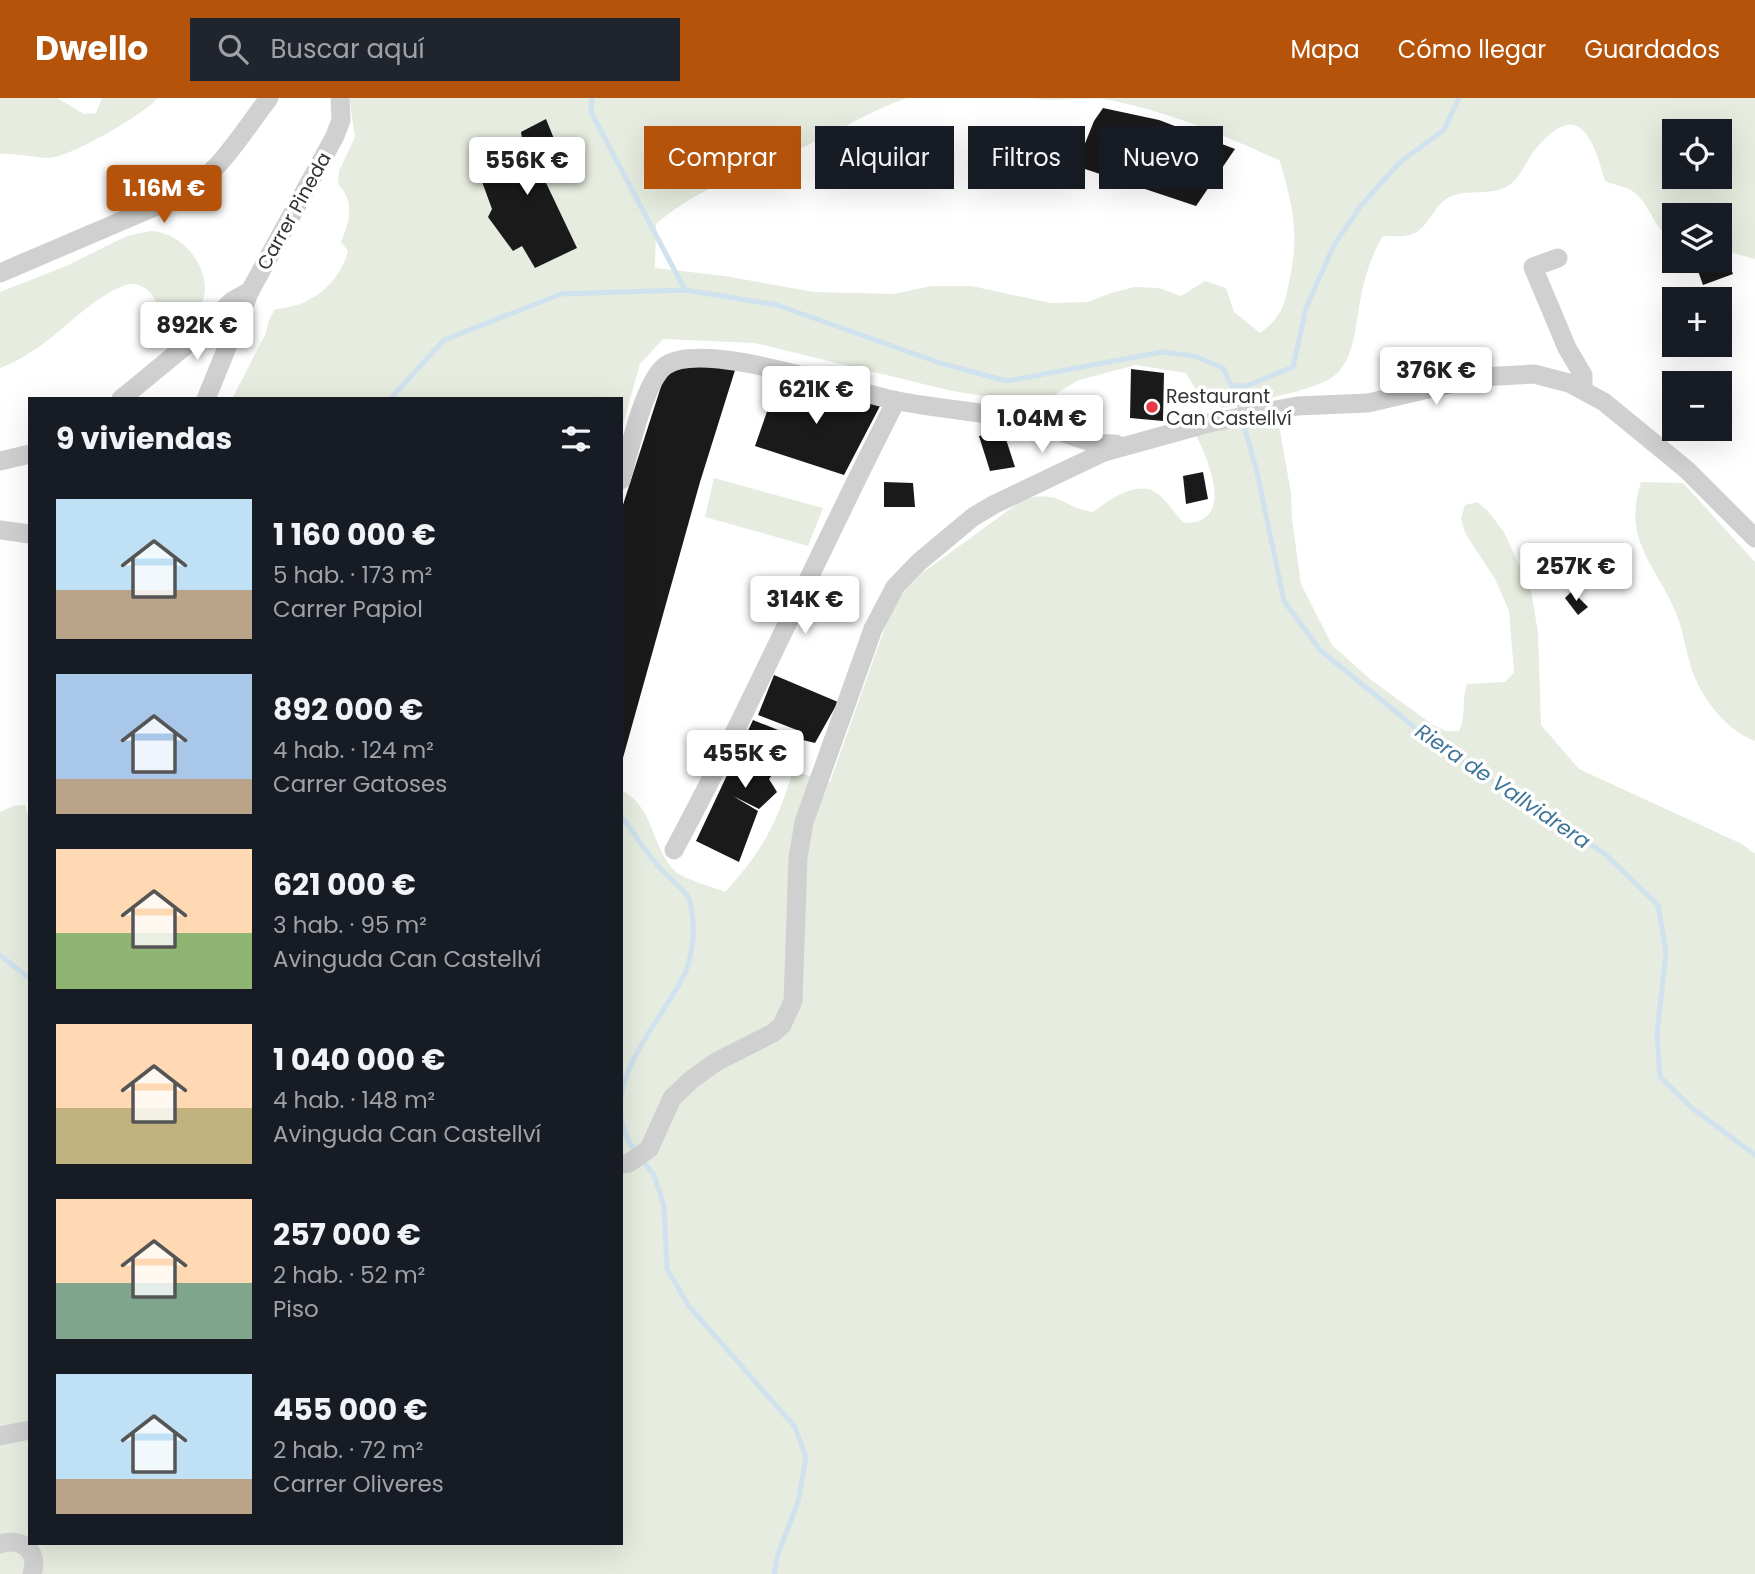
<!DOCTYPE html>
<html lang="es">
<meta charset="utf-8">
<style>
body{margin:0;font-family:Poppins,sans-serif;background:#20242c;color:#f1f3f6;height:100vh;display:flex;flex-direction:column;font-size:26px;white-space:nowrap}
*{box-sizing:border-box;margin:0}
p{font-size:23px;color:#9ea1a6}
.icon{flex:none;width:38px;height:38px;fill:none;stroke:currentColor;stroke-width:2;stroke-linecap:round;stroke-linejoin:round}
.map{position:relative;flex:1;overflow:hidden}
.details{position:absolute;left:28px;top:299px;width:595px;height:1148px;display:flex;flex-direction:column;background:#171b24;border-radius:0px;box-shadow:0 7px 28px #0002}
.details>*{flex:none}
.top-card{position:absolute;left:644px;top:28px;width:665px;height:63px;display:flex;gap:14px}
.tools{position:absolute;left:1662px;top:21px;display:grid;gap:14px}
.tools a{display:grid;place-items:center;width:70px;height:70px;border-radius:0px;background:#171b24;box-shadow:0 7px 28px #0002;font-size:35px}
.price{position:absolute;translate:-50% -60px;padding:0 16px;border-radius:7px;background:#fff;color:#222;font-size:23px;line-height:46px;filter:drop-shadow(0 2px 4px #0008)}
.price::after{content:'';position:absolute;left:50%;top:42px;width:21px;height:16px;margin-left:-10px;background:inherit;clip-path:polygon(0 0,100% 0,50% 100%)}
.price.selected{background:#b45309;color:#fff}
ul{padding:0;list-style:none}
li{display:flex;align-items:center;gap:21px;height:175px;padding:0 28px}
li span{display:grid;place-items:center;flex:none;width:196px;height:140px;border-radius:0px;color:#555}
li>.icon{margin-inline-start:auto}
span .icon{width:84px;height:84px;fill:#fffc;stroke-width:1}
li b{font-size:30px}
h2{display:flex;justify-content:space-between;align-items:center;height:84px;padding:0 28px;font-size:30px}
.chip{padding:0 24px;border-radius:0px;background:#171b24;box-shadow:0 7px 28px #0002;font-size:24px;line-height:63px}
.chip.selected{background:#b45309;color:#fff}
header{display:flex;align-items:center;gap:42px;box-sizing:border-box;height:98px;padding:0 35px;background:#b45309;color:#fff}
header strong{font-size:33px}
nav{display:flex;gap:38px;margin-inline-start:auto;font-size:24px}
.search{width:490px;height:63px;background:#20242c;display:flex;align-items:center;gap:18px;box-sizing:border-box;padding:0 24px;border-radius:0px;color:#9ea1a6;font-size:26px}
.map>svg:first-child{display:block}
.green{fill:#e6ecdf;fill-rule:evenodd}
.lines{fill:none;stroke-linecap:round;stroke-linejoin:round}
.stream{stroke:#cfe2ee;stroke-width:5}
.building{fill:#1a1a1a}
.minor{stroke:#d0d0d0;stroke-width:19}
.poi-dot{fill:#e63946;stroke:#fff;stroke-width:2.5}
.labels{text-anchor:middle;dominant-baseline:central;stroke-width:7;stroke-linejoin:round;paint-order:stroke}
.street-label{font-size:19px;fill:#333;stroke:#fff}
.poi-label{font-size:19px;fill:#333;stroke:#fff;text-anchor:start}
.water-label{font-size:21px;font-style:italic;fill:#3f7597;stroke:#fff}
</style>
<header>
<strong>Dwello</strong>
<div class="search"><svg class="icon" aria-label="search" viewBox="0 0 24 24"><circle cx="10" cy="10" r="6"/><path d="M15 15l6 6"/></svg>Buscar aquí</div>
<nav><a>Mapa</a><a>Cómo llegar</a><a>Guardados</a></nav>
</header>
<div class="map">
<svg width="1755" height="1476" viewBox="0 0 1755 1476">
<rect width="100%" height="100%" fill="#fff"/>
<g class="green">
<path d="M0,0h57l27,16 12,-1 6,-15h56c-14,16 -87,59 -109,60 -16,0 -32,-5 -49,-4z"/>
<path d="M349,0h558c-36,12 -68,33 -103,49 -55,26 -99,36 -148,77l-1,44 70,8 89,16 80,2 37,-8h40l80,17 37,-1 23,-9 24,-6 24,1 22,8 24,-15 21,7 8,24 26,21c23,-17 24,-28 30,-55 9,-49 3,-69 -10,-117 -55,-26 -116,-51 -176,-62 -25,-1 -51,3 -75,-1h726v161l-35,-10v-34h-45v26c-20,-9 -23,-33 -39,-47 -8,-8 -20,-8 -31,-13 -13,-47 -28,-83 -71,-30 -7,9 -12,23 -21,31 -17,16 -41,6 -61,14 -19,7 -22,33 -42,39 -8,2 -19,1 -27,1 -11,18 -18,39 -22,60 -6,28 -5,71 -35,85 -28,13 -73,20 -104,27l-25,-16 -11,-19 -50,-8 -57,15 -32,19 -25,3 -70,-11 -197,-48 -92,-4 -23,25 -19,67v-32h-389l34,-66 3,-13 6,-11c35,-2 64,-24 73,-58l-7,-9c9,-22 14,-40 -3,-58l1,-13 16,-34zM1675,33h45v46h-45z"/>
<path d="M151,133c52,3 82,86 16,92 -8,-13 -12,-32 -28,-38 -23,-9 -74,43 -92,56 -14,10 -30,21 -47,27v-76l66,-26 61,-30z"/>
<path d="M1278,322l13,73 1,26 9,65 31,61 39,35 62,45 13,6h13c8,-15 2,-31 8,-47l38,-2 9,-10 -5,-61 -14,-32 -30,-46 -4,-15 4,-13 12,-3 10,8 17,22 27,59 7,41 3,93 38,44 163,75 13,10v720h-1755v-762l13,-6 12,-1 5,16v723h591v-754c33,16 30,57 54,81 8,8 38,16 50,21 37,-40 52,-69 68,-121l37,11 59,-166 13,-22 19,-20 100,-73c37,-14 41,7 72,11 16,-12 45,-34 65,-18 10,8 17,20 26,29 53,0 24,-64 10,-92z"/>
<path d="M714,380l109,30 -15,38 -103,-29z"/>
<path d="M1641,384l42,1 72,79v179c-29,-11 -53,-42 -63,-71 -6,-17 -8,-35 -14,-52 -19,-51 -57,-75 -37,-136z"/>
</g>
<g class="lines">
<g class="stream">
<path d="M592,0l-1,14 94,178"/>
<path d="M1231,288h15l47,-19 13,-59 28,-63 26,-38 39,-44 45,-33 15,-32"/>
<path d="M390,301l54,-59 117,-46 124,-4 92,15 163,58 67,18 155,-29 32,4 29,12 14,29 4,15"/>
<path d="M1243,324l14,50 27,129 36,49 119,97 166,107 53,51 8,47 -9,82 3,43 32,31 63,47"/>
<path d="M621,718c16,21 30,45 50,63 6,6 15,12 18,20 7,21 5,53 -4,74 -25,53 -96,118 -49,179"/>
<path d="M0,857l30,24"/>
<path d="M642,1062l12,15 10,31 3,63 21,36 107,122 11,30 -8,45 -20,52 -4,20"/>
</g>
</g>
<g class="building">
<path d="M1103,10l56,12 76,29 -39,57 -120,-40 18,-45z"/>
<path d="M546,21l15,37 -23,10 39,82 -42,20 -13,-22 -9,5 -25,-34 4,-8 -15,-41 45,-29 -1,-7z"/>
<path d="M1727,160l6,16 -30,11 -6,-17z"/>
<path d="M682,266l54,3 -36,115 -79,283v-254l45,-140z"/>
<path d="M1131,271l33,4 -1,48 -33,-3z"/>
<path d="M778,282l35,10 3,-4 64,20 -36,69 -89,-29z"/>
<path d="M1003,332l12,37 -25,4 -11,-35z"/>
<path d="M1203,374l5,27 -22,5 -3,-28z"/>
<path d="M884,384l29,1 2,24h-31z"/>
<path d="M1572,493l16,16 -10,8 -13,-17z"/>
<path d="M774,577l64,27 -23,41 -12,-3 -1,-8 -44,-17z"/>
<path d="M753,622l40,16 -10,36 -5,-5 -9,12 8,13 -18,17 -26,-13 25,15 -19,51 -43,-21z"/>
</g>
<g class="lines">
<g class="minor">
<path d="M1558,160l-25,9 34,81 16,27v14"/>
<path d="M0,175l180,-77c39,-22 62,-63 89,-98"/>
<path d="M121,301l63,-52 48,-46 18,-10"/>
<path d="M206,301l44,-108 85,-155 6,-16 -1,-22"/>
<path d="M0,363l30,-7"/>
<path d="M621,382c8,-27 23,-98 44,-114 37,-28 186,26 233,35 42,8 85,11 127,19 34,7 54,25 91,24"/>
<path d="M0,432l30,4"/>
<path d="M674,752c79,-147 146,-301 222,-449"/>
<path d="M621,1066l8,-1 20,-14 23,-51 19,-18 25,-18 57,-29 9,-8 11,-24 5,-143 6,-36 69,-193 22,-42 24,-25 54,-45 20,-12 111,-53 105,-29 88,-17 71,-3 112,-26 54,-3 35,9 35,19 83,68 68,68"/>
<path d="M0,1338l30,-6"/>
<path d="M0,1446c21,-7 40,7 32,30"/>
</g>
</g>
<circle class="poi-dot" cx="1152" cy="309" r="7"/>
<g class="labels">
<g class="street-label">
<text transform="translate(294 113) rotate(-61)">Carrer Pineda</text>
</g>
<g class="poi-label">
<text x="1166" y="298">Restaurant<tspan x="1166" dy="22">Can Castellví</tspan></text>
</g>
<g class="water-label">
<text transform="translate(1503 688) rotate(34)">Riera de Vallvidrera</text>
</g>
</g>
</svg>
<div class="tools">
<a><svg class="icon" aria-label="locate" viewBox="0 0 24 24"><circle cx="12" cy="12" r="6"/><path d="M12 2v4M12 18v4M2 12h4M18 12h4"/></svg></a>
<a><svg class="icon" aria-label="layers" viewBox="0 0 24 24"><path d="M12 4l9 5-9 5-9-5zM3 14l9 5 9-5"/></svg></a>
<a>+</a>
<a>−</a>
</div>
<b class="price" style="left:527px;top:99px">556K €</b>
<b class="price selected" style="left:164px;top:127px">1.16M €</b>
<b class="price" style="left:197px;top:264px">892K €</b>
<b class="price" style="left:1436px;top:309px">376K €</b>
<b class="price" style="left:816px;top:328px">621K €</b>
<b class="price" style="left:1042px;top:357px">1.04M €</b>
<b class="price" style="left:1576px;top:505px">257K €</b>
<b class="price" style="left:805px;top:538px">314K €</b>
<b class="price" style="left:745px;top:692px">455K €</b>
<div class="top-card">
<a class="chip selected">Comprar</a>
<a class="chip">Alquilar</a>
<a class="chip">Filtros</a>
<a class="chip">Nuevo</a>
</div>
<section class="details">
<h2>9 viviendas<svg class="icon" aria-label="filters" viewBox="0 0 24 24"><path d="M4 7h16M4 17h16"/><circle cx="9" cy="7" r="2"/><circle cx="15" cy="17" r="2"/></svg></h2>
<ul>
<li><span style="background:linear-gradient(#bfe0f5 65%,#b9a48a 0)"><svg class="icon" aria-label="home" viewBox="0 0 24 24"><path d="M3 11l9-7 9 7M6 9v11h12V9"/></svg></span><div><b>1 160 000 €</b><p>5 hab. · 173 m²</p><p>Carrer Papiol</p></div></li>
<li><span style="background:linear-gradient(#a9c7e8 75%,#b9a48a 0)"><svg class="icon" aria-label="home" viewBox="0 0 24 24"><path d="M3 11l9-7 9 7M6 9v11h12V9"/></svg></span><div><b>892 000 €</b><p>4 hab. · 124 m²</p><p>Carrer Gatoses</p></div></li>
<li><span style="background:linear-gradient(#ffd9b3 60%,#8fb573 0)"><svg class="icon" aria-label="home" viewBox="0 0 24 24"><path d="M3 11l9-7 9 7M6 9v11h12V9"/></svg></span><div><b>621 000 €</b><p>3 hab. · 95 m²</p><p>Avinguda Can Castellví</p></div></li>
<li><span style="background:linear-gradient(#ffd9b3 60%,#c2b280 0)"><svg class="icon" aria-label="home" viewBox="0 0 24 24"><path d="M3 11l9-7 9 7M6 9v11h12V9"/></svg></span><div><b>1 040 000 €</b><p>4 hab. · 148 m²</p><p>Avinguda Can Castellví</p></div></li>
<li><span style="background:linear-gradient(#ffd9b3 60%,#7fa58c 0)"><svg class="icon" aria-label="home" viewBox="0 0 24 24"><path d="M3 11l9-7 9 7M6 9v11h12V9"/></svg></span><div><b>257 000 €</b><p>2 hab. · 52 m²</p><p>Piso</p></div></li>
<li><span style="background:linear-gradient(#bfe0f5 75%,#b9a48a 0)"><svg class="icon" aria-label="home" viewBox="0 0 24 24"><path d="M3 11l9-7 9 7M6 9v11h12V9"/></svg></span><div><b>455 000 €</b><p>2 hab. · 72 m²</p><p>Carrer Oliveres</p></div></li>
</ul>
</section>
</div>
